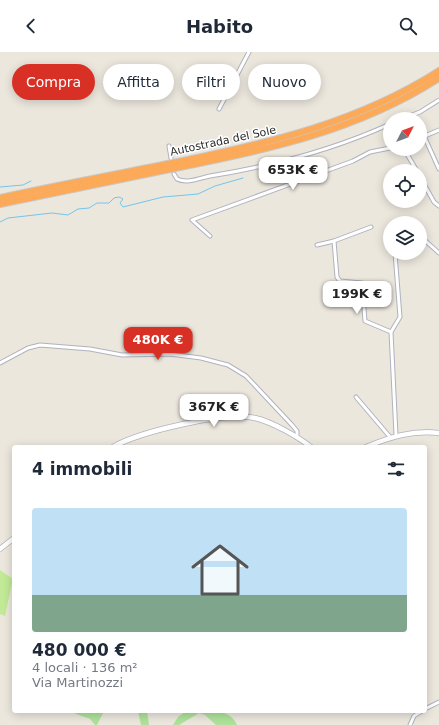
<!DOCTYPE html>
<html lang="it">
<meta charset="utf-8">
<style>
body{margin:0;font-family:"DejaVu Sans",sans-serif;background:#f2f2f3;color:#1f2937;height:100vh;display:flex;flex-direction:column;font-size:15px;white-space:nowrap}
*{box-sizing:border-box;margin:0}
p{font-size:13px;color:#747a83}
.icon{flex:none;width:22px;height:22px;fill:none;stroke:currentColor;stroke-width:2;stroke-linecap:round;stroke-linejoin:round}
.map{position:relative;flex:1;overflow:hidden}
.details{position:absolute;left:12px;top:393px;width:415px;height:268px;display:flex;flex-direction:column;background:#fff;border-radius:4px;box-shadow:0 2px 10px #0003}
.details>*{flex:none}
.banner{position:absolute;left:12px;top:12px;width:415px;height:36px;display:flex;gap:8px}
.needle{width:26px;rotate:48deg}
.buttons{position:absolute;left:383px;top:60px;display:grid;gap:8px}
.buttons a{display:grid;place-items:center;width:44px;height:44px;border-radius:50%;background:#fff;box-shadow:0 2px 10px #0003;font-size:20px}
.price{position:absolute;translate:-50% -34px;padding:0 9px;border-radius:8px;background:#fff;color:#222;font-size:13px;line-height:26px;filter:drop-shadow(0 1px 2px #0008)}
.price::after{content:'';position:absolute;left:50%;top:24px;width:12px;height:9px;margin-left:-6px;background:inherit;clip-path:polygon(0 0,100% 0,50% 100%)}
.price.current{background:#d93025;color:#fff}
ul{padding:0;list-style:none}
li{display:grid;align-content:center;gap:8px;height:212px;padding:0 20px}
li span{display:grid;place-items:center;height:124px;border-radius:4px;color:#555}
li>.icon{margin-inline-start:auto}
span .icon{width:72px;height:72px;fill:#fffc;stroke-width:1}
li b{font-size:17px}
h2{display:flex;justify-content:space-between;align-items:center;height:48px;padding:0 20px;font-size:17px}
.chip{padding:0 14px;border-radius:18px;background:#fff;box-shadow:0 2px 10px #0003;font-size:14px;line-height:36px}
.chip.current{background:#d93025;color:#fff}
header{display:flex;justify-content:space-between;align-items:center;height:52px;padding:0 20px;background:#fff;font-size:18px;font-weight:800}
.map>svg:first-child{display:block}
.green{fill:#aee29a}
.pitch{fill:#c1e996}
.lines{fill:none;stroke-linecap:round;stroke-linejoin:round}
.stream{stroke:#71c5ed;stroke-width:1}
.street-casing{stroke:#b1b2be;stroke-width:5}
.secondary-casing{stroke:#b1b2be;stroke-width:6}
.highway-casing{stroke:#c8c8c8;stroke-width:8}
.street{stroke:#fff;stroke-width:3}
.secondary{stroke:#fff;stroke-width:4.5}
.highway{stroke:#fca958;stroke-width:6}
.labels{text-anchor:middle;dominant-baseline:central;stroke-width:3;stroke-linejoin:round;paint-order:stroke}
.street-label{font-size:11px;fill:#2b2b2b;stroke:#fff}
</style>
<header><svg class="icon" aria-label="back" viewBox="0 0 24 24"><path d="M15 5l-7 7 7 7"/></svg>Habito<svg class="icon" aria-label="search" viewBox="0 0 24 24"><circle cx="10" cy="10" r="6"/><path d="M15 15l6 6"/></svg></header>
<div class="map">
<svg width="439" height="673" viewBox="0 0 439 673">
<rect width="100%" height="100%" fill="#ece7dd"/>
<g class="green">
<path d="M68,659h36l-7,14h-2l-5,-6z"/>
<path d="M138,659h9l2,14h-8z"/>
<path d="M186,659c16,0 44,-5 51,14h-21l-11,-10 -6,-2 -20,12h-6l5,-8z"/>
</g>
<path class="pitch" d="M0,518l13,9 -8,37 -5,-2z"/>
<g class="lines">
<g class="stream">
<path d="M0,135l23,-2 8,-4"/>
<path d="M0,170l8,-4 44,-5 16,2 10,-6 11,-1 8,-5h12l5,-5 5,-1 4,2 -3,4 3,4 40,-10 35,-3 17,-8 28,-8"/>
</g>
<g class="street-casing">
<g id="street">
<path d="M219,57l30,-57"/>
<path d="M402,67l18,-7 19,-12"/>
<path d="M424,84l15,33"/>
<path d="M420,86l19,-8"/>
<path d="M169,94l2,12"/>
<path d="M404,97l13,22"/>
<path d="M174,122l3,5c10,5 23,-1 33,-3 62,-10 123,-26 180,-52"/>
<path d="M420,125l14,25 5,4"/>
<path d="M371,175l-37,14 3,36 3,4 22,2 3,38 26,11 9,-15 -5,-64"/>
<path d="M210,184l-18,-16 161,-59 17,-9 20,-4"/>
<path d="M420,184l19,17"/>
<path d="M317,193l17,-4"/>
<path d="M391,280l5,103"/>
<path d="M0,311l28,-15 12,-3 50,4 32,6 48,-1 31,4 27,7 18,11 46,49 5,6v6"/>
<path d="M356,345l34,40"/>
<path d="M425,657l14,-7"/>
<path d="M410,673l4,-9 8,-5"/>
</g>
</g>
<g class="secondary-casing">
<g id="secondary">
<path d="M113,395c25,-15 113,-36 142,-29 17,4 42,18 56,29"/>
<path d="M366,395c24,-10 46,-17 73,-14"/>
<path d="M0,497l14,-11"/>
</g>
</g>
<g class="highway-casing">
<g id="highway">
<path d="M0,146c59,-13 119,-24 178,-36 92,-19 181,-40 261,-91"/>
<path d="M0,152c58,-12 116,-24 175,-36 92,-18 184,-38 264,-90"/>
</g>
</g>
<use href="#street" class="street"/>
<use href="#secondary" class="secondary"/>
<use href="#highway" class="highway"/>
</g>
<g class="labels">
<g class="street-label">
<text transform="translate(223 89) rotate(-12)">Autostrada del Sole</text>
</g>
</g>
</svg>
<div class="buttons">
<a><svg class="needle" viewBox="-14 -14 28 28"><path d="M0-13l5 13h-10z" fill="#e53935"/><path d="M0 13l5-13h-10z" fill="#747a83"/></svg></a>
<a><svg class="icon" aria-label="locate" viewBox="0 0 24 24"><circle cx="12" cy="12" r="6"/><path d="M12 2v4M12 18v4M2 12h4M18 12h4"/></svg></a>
<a><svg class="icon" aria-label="layers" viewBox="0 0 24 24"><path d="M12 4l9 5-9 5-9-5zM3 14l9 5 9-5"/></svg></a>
</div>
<b class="price" style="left:293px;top:139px">653K €</b>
<b class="price" style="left:357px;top:263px">199K €</b>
<b class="price current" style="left:158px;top:309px">480K €</b>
<b class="price" style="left:214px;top:376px">367K €</b>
<div class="banner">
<a class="chip current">Compra</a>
<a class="chip">Affitta</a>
<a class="chip">Filtri</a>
<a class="chip">Nuovo</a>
</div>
<section class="details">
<h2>4 immobili<svg class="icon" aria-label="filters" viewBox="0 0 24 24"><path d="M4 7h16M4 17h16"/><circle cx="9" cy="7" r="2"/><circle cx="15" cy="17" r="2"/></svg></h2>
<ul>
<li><span style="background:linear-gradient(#bfe0f5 70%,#7fa58c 0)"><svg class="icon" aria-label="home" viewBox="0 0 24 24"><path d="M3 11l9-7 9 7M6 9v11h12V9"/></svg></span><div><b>480 000 €</b><p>4 locali · 136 m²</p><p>Via Martinozzi</p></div></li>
</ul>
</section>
</div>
